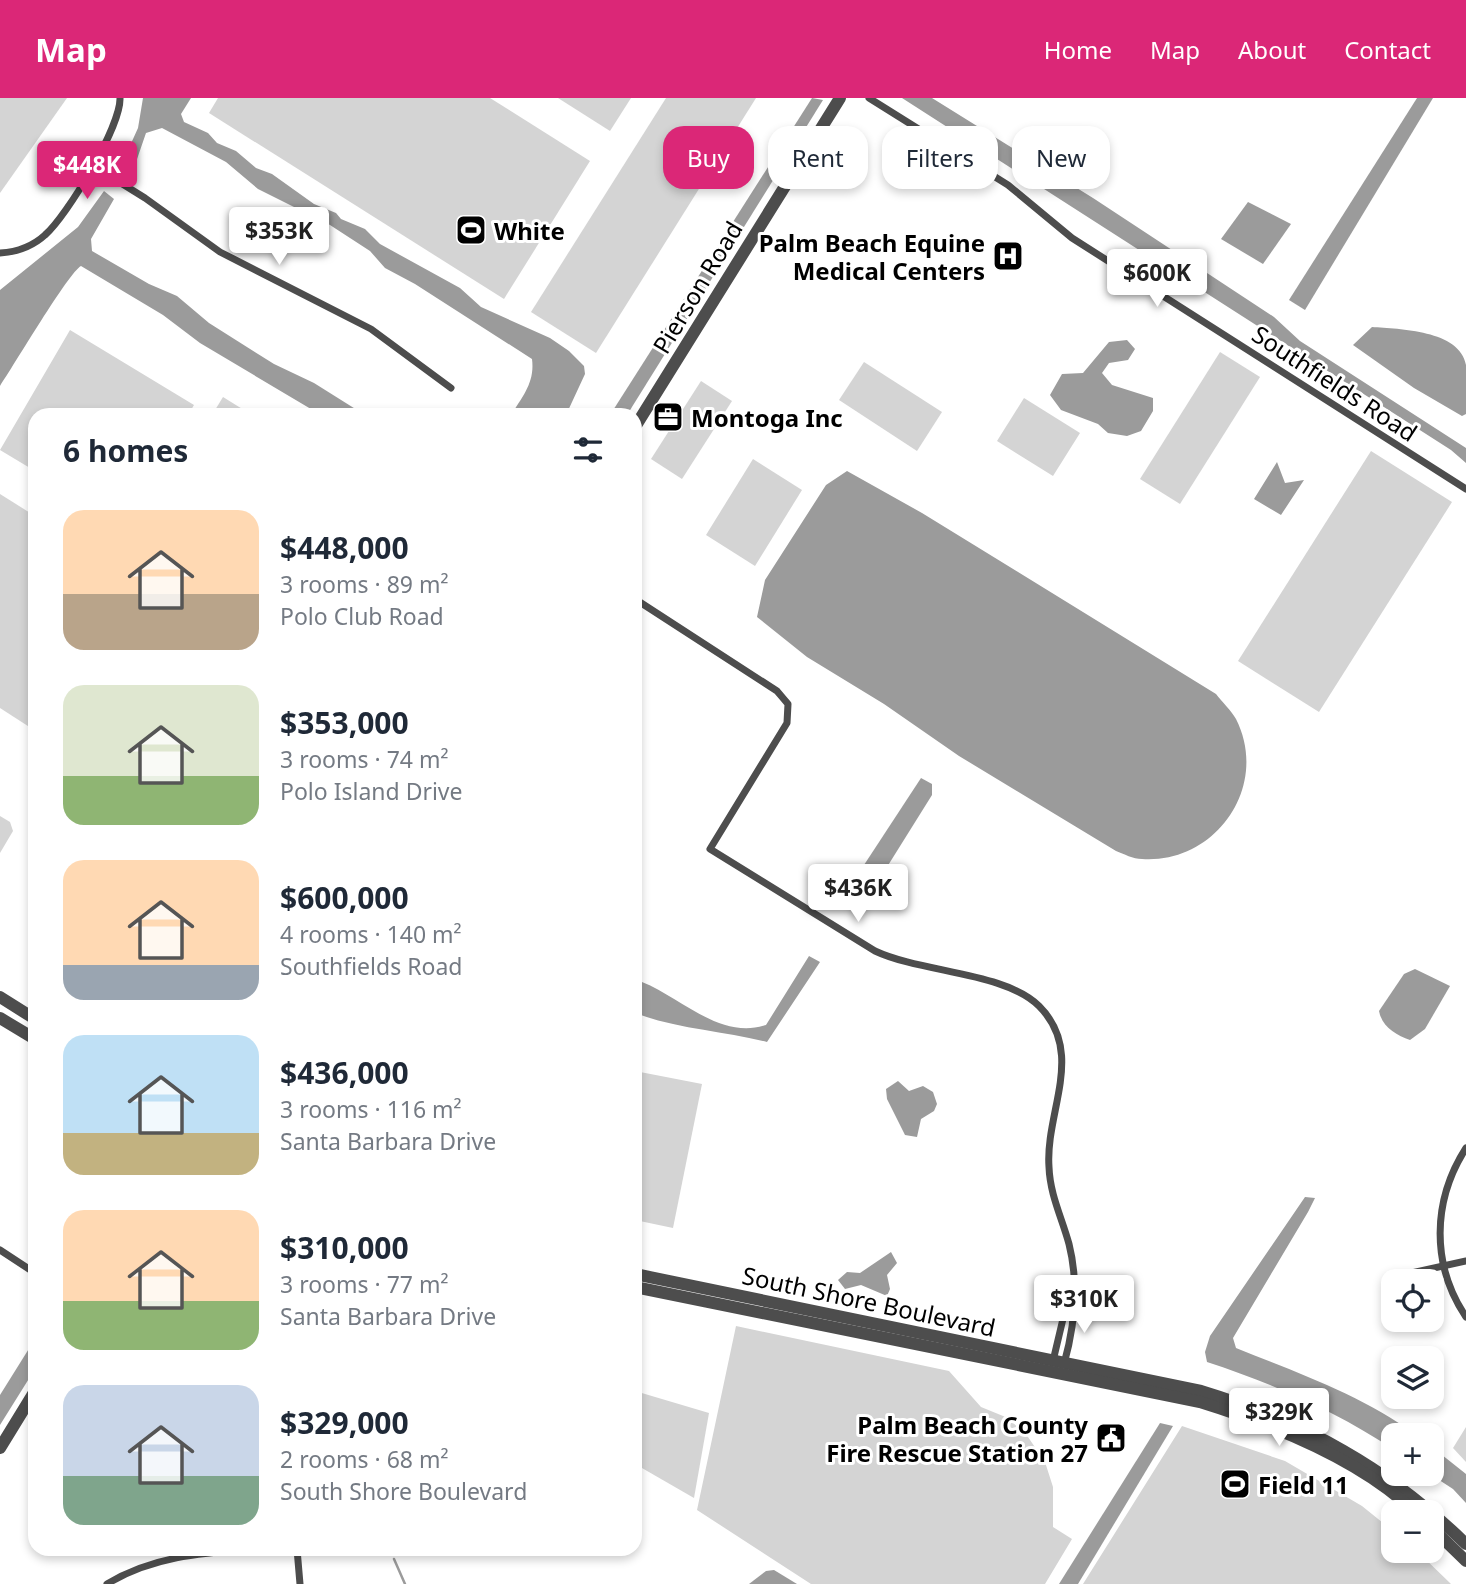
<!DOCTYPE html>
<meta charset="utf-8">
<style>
body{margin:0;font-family:"Noto Sans",sans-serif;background:#f2f2f3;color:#1f2937;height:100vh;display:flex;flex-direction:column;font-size:26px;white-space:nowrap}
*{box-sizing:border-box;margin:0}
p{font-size:23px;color:#747a83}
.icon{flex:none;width:38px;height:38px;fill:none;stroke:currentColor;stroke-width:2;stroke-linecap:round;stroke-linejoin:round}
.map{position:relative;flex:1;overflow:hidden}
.side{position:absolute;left:28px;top:310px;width:614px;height:1148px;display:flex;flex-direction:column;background:#fff;border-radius:21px;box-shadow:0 4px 10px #0003}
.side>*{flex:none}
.top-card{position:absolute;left:663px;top:28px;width:665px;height:63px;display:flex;gap:14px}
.controls{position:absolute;left:1381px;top:1171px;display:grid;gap:14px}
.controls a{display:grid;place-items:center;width:63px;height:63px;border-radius:14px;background:#fff;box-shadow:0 4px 10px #0003;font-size:35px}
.price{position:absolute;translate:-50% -60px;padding:0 16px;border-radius:7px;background:#fff;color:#222;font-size:23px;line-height:46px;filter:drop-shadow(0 2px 4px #0008)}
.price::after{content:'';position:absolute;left:50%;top:42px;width:21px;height:16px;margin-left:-10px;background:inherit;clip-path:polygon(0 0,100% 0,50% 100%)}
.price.active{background:#db2777;color:#fff}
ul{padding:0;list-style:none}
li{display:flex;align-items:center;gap:21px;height:175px;padding:0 35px}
li span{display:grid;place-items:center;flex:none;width:196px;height:140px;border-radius:21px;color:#555}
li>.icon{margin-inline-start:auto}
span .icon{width:84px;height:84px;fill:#fffc;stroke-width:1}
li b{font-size:30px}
h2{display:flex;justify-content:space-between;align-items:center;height:84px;padding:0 35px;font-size:30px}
.pill{padding:0 24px;border-radius:21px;background:#fff;box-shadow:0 4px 10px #0003;font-size:24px;line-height:63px}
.pill.active{background:#db2777;color:#fff}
header{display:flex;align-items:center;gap:42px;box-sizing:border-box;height:98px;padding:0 35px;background:#db2777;color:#fff}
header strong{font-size:33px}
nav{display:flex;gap:38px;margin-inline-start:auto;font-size:24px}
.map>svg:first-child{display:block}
.green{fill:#d4d4d4}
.water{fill:#9b9b9b}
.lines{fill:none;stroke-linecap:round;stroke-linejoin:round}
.stream{stroke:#9b9b9b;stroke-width:2.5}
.minor{stroke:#4d4d4d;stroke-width:7}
.tertiary{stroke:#4d4d4d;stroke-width:12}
.labels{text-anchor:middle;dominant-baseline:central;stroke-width:6;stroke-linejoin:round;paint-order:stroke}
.poi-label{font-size:24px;font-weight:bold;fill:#000;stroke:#fff;text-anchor:start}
.street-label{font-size:24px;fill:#000;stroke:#fff}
</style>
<header>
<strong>Map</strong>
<nav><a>Home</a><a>Map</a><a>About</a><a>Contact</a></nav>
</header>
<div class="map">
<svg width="1466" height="1486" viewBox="0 0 1466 1486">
<rect width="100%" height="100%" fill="#fff"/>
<g class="green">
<path d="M0,0h67l-67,95z"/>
<path d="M218,0h272l100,63 -86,138 -295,-186z"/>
<path d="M558,0h73l-21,33z"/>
<path d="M666,0h90l-160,255 -65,-41z"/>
<path d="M70,232l124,75 -6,10h-153v56l-35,-21z"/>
<path d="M1220,254l40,25 -80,127 -40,-25z"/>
<path d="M864,264l78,50 -25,39 -78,-51z"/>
<path d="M701,283l31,20 -50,78 -31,-20z"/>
<path d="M223,299l29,18h-40z"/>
<path d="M1024,300l56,35 -27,43 -56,-35z"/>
<path d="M1371,353l81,51 -133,210 -81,-51z"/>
<path d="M753,361l49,31 -47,76 -49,-31z"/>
<path d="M0,396l35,22v206l-4,6 -31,-20z"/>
<path d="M0,718l10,6 3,9 -13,22z"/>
<path d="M635,973l67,13 -29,144 -38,-8z"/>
<path d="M736,1228l213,45 32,36 27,11 20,19 17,25 8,25v40l19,12 -27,45h-234l-114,-74z"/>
<path d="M635,1293l74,22 -15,85 -59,-34z"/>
<path d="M1182,1328l103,35 77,45 31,25v19l24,1 34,33h-368z"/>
<path d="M1466,1329v35l-13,-14z"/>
</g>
<g class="water">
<path d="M143,0h48l-10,16 3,8 24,11 9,10 19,8 20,17 16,6 42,30 22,9 5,6 24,10 15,15 80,44 21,19 69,31 19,13 15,15 1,8 -19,41h-55c12,-19 24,-33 21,-56l-117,-75 -30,-16 -15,-17 -40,-26 -72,-36 -32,-27 -64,-34 -16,5 -10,29 -7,5 -5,-8 14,-31z"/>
<path d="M812,0l11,2 -196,315h-17z"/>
<path d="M902,0h30l161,100 181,119 26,24 166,107v15l-15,-13z"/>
<path d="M1417,0h16l-128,212 -16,-10z"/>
<path d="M104,93l10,8 -23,40 1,12 57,33 28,12 32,27 65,41 40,19 51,32h-44l-121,-72 -37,-28 -82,-49c-12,6 -68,101 -81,120v-96l78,-63z"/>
<path d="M1248,104l43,22 -28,40 -42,-25z"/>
<path d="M1372,229c27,2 88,3 94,38 0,15 0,34 0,49l-4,2 -48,-28 -61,-43z"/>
<path d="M1127,242l8,9 -7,11 -19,3 -7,10 10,12 41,13v13l-12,20 -14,5 -19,-3 -10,-9 -37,-14 -11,-15 12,-21 21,-1 26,-31z"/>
<path d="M1277,364l8,21 19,-3 -23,35 -27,-16z"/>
<path d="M847,373l75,42 294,181c6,8 15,16 20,25 34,67 -20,145 -94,140 -9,0 -18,-5 -26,-8l-157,-95 -75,-52 -77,-47 -50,-40 8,-37 61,-95z"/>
<path d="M921,680l11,6v11l-50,80 -18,-10z"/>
<path d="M809,858l11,6 -53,80c-43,-11 -90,-13 -132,-29l7,-31c40,16 78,58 124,43z"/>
<path d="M1415,871l35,17 -25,43 -15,11c-14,-5 -28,-13 -31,-29l25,-37z"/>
<path d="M898,983l11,10 14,-5 10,6 4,12 -3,7 -13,8 -4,18 -12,-2 -18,-36 -1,-10z"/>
<path d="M1305,1099l10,1 -7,14 -75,126 3,10c62,25 126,47 180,87h-23v14c-59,-39 -119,-65 -186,-87l-2,-10 5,-16z"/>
<path d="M891,1154l6,11 -10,12 3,14 -3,7 -26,-11 -16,4 -7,-9 9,-8 13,1z"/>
<path d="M35,1241v30l-35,56v-30z"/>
<path d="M1160,1325l13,3 -95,158h-19z"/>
<path d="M1432,1349l34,27v29l-13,-14 -23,-15z"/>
<path d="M774,1472l23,14h-48l17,-13z"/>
</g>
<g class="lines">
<path class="stream" d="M394,1461l11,25"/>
<g class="minor">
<path d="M869,0l139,87 64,53 394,251"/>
<path d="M92,67l53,33 75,54 151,77 80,59"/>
<path d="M0,155c16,-1 33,-7 45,-18 22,-19 76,-109 75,-137"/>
<path d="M635,501l142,92 11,13 -1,19 -77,126 165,102c47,22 130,21 164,55 47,47 6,106 10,161 1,28 13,51 20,77 10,40 6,81 -5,120"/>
<path d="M1466,1050c-34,53 -35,117 0,169"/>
<path d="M0,1152l35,23"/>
<path d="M1393,1179l73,-16"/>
<path d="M1053,1263l14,-59 6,-13"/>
<path d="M297,1451l3,35"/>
<path d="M107,1486c44,-27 93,-31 144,-35"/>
</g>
<g class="tertiary">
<path d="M635,329l205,-329"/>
<path d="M0,899l35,22"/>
<path d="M0,920l35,21"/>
<path d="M635,1176l566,117c105,32 186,76 265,153"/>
<path d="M635,1189l565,115c71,22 160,57 215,110"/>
<path d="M0,1350l35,-57"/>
<path d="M1432,1430l34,33"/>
</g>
</g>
<defs>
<g id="stadium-square" transform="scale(1.575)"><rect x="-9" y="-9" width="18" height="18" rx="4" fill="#000" stroke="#fff"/><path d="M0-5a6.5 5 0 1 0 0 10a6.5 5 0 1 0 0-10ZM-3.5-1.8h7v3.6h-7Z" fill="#fff"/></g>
<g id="hospital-square" transform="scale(1.575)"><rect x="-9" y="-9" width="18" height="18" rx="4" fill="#000" stroke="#fff"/><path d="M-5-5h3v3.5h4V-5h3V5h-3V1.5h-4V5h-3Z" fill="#fff"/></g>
<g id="office-square" transform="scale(1.575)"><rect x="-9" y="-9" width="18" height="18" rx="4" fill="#000" stroke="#fff"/><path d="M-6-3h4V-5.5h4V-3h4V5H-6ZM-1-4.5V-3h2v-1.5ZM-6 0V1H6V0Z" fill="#fff"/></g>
<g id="civic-square" transform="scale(1.575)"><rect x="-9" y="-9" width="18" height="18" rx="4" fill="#000" stroke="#fff"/><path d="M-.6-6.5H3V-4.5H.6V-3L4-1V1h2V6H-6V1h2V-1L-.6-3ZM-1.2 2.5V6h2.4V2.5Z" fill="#fff"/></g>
</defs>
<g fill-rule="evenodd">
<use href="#stadium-square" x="471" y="132"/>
<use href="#hospital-square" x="1008" y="158"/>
<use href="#office-square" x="668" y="319"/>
<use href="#civic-square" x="1111" y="1340"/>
<use href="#stadium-square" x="1235" y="1386"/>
</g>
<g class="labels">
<g class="poi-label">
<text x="494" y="132">White</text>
<text x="985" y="144" text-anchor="end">Palm Beach Equine<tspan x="985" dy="28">Medical Centers</tspan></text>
<text x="691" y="319">Montoga Inc</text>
<text x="1088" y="1326" text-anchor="end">Palm Beach County<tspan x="1088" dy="28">Fire Rescue Station 27</tspan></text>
<text x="1258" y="1386">Field 11</text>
</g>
<g class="street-label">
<text transform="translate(697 189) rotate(-59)">Pierson Road</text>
<text transform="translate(1335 285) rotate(33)">Southfields Road</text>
<text transform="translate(869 1203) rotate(12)">South Shore Boulevard</text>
</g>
</g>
</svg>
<div class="controls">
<a><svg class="icon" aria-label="locate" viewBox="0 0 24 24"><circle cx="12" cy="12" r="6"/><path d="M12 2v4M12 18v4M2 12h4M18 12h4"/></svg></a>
<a><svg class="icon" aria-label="layers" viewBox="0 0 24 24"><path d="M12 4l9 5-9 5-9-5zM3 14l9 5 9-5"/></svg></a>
<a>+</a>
<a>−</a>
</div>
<b class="price active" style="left:87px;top:103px">$448K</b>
<b class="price" style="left:279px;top:169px">$353K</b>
<b class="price" style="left:1157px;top:211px">$600K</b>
<b class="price" style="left:858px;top:826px">$436K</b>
<b class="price" style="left:1084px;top:1237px">$310K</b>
<b class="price" style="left:1279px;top:1350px">$329K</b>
<div class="top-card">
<a class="pill active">Buy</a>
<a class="pill">Rent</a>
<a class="pill">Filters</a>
<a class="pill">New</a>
</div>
<section class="side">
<h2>6 homes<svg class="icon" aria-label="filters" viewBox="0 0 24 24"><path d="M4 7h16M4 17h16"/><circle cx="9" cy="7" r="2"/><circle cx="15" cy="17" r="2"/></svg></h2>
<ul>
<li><span style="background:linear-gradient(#ffd9b3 60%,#b9a48a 0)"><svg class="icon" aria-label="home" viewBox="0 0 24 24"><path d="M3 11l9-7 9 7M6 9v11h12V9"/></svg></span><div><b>$448,000</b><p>3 rooms · 89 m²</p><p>Polo Club Road</p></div></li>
<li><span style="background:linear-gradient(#dfe7d0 65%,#8fb573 0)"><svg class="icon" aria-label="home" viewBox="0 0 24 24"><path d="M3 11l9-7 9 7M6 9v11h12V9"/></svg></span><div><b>$353,000</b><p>3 rooms · 74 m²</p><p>Polo Island Drive</p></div></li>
<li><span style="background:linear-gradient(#ffd9b3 75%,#9aa5b1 0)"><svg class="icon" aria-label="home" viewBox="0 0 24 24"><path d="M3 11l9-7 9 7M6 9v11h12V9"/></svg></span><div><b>$600,000</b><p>4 rooms · 140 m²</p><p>Southfields Road</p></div></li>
<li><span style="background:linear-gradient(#bfe0f5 70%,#c2b280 0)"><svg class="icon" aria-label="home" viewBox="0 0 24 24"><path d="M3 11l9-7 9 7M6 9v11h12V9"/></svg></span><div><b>$436,000</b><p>3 rooms · 116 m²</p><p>Santa Barbara Drive</p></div></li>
<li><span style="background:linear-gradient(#ffd9b3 65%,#8fb573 0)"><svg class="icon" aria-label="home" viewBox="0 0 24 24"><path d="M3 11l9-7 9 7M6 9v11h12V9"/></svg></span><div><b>$310,000</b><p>3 rooms · 77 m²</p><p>Santa Barbara Drive</p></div></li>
<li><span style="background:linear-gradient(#c9d6e8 65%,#7fa58c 0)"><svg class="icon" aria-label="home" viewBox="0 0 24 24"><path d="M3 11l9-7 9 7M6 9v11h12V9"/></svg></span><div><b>$329,000</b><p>2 rooms · 68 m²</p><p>South Shore Boulevard</p></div></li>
</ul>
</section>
</div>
